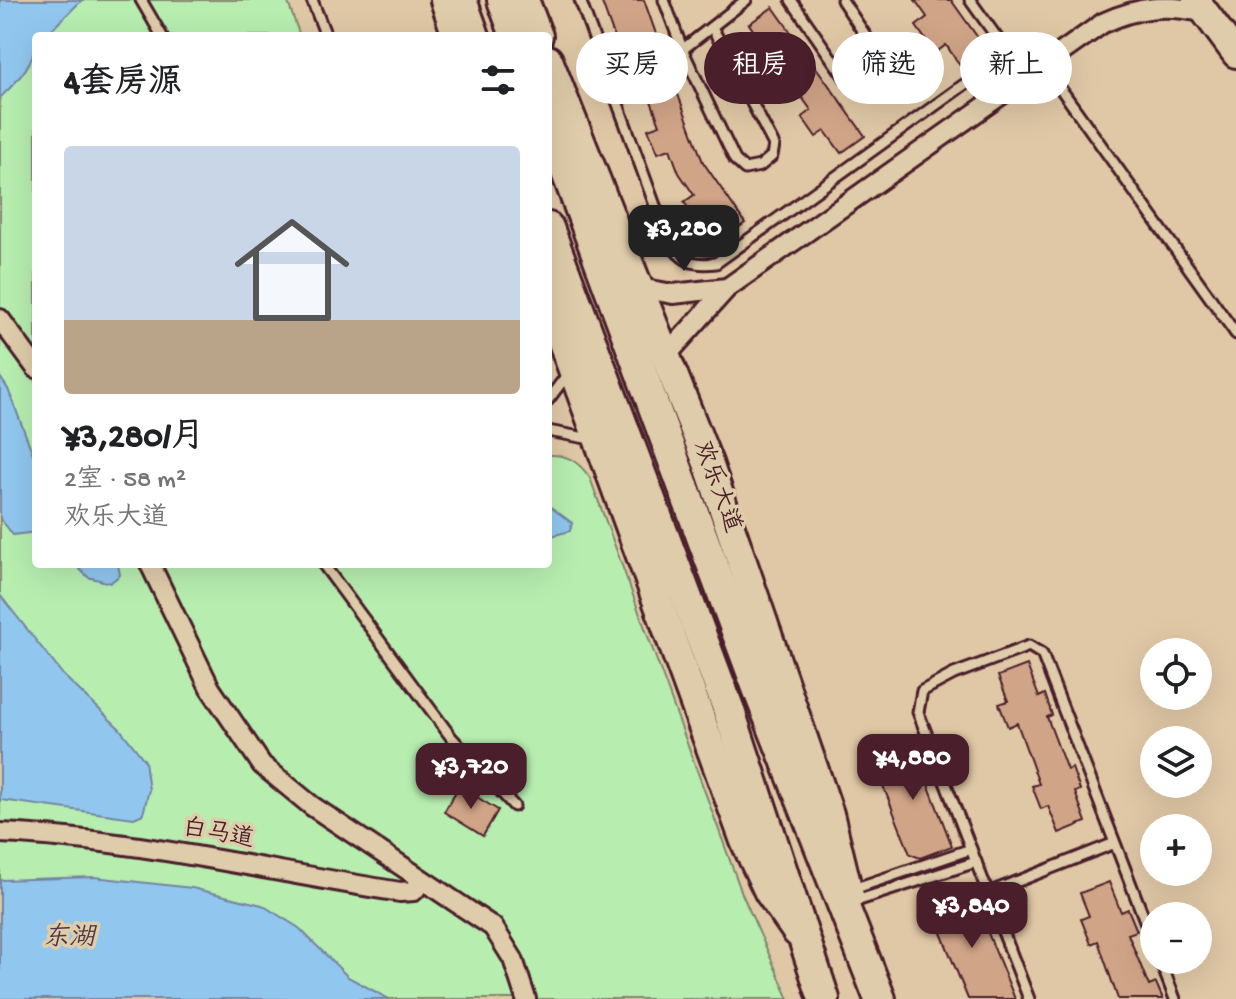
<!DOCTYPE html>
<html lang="zh">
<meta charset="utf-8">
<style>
body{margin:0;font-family:"Gochi Hand","LXGW WenKai TC",sans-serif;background:#f2f2f2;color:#202124;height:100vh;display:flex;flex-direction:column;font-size:30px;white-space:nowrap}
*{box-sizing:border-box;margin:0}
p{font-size:26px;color:#757577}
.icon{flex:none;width:44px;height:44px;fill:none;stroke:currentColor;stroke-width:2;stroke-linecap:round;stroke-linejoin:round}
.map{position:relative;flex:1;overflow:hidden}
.details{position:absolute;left:32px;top:32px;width:520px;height:536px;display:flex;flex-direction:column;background:#fff;border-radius:8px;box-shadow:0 8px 32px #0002}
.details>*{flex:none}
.guide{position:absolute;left:576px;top:32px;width:540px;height:72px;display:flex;gap:16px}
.tools{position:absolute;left:1140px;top:638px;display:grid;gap:16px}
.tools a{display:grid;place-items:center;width:72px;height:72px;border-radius:50%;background:#fff;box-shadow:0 8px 32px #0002;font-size:40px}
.price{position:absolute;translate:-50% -68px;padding:0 18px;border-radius:16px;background:#4a1f2b;color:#fff;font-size:26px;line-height:52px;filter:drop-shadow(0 2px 4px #0008)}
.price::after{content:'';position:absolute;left:50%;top:48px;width:24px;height:18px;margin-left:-12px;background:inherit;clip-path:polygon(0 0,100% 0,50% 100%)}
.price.current{background:#222;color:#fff}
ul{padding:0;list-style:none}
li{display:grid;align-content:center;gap:16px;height:424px;padding:0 32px}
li+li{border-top:2px solid #e0e0e0}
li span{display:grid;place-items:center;height:248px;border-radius:8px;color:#555}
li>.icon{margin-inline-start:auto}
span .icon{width:144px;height:144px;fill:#fffc;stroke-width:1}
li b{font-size:34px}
h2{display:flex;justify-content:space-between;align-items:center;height:96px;padding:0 32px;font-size:34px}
.tag{padding:0 28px;border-radius:36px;background:#fff;box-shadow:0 8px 32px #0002;font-size:28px;line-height:72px}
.tag.current{background:#4a1f2b;color:#fff}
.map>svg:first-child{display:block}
.green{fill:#b7eeb0;stroke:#80866e;stroke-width:2}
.water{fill:#91c7ef;stroke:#7584a1;stroke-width:2}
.building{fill:#d0a487;stroke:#4a1f2b;stroke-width:2}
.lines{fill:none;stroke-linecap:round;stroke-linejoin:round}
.service-casing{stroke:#4a1f2b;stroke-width:15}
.minor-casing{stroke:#4a1f2b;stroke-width:24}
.secondary-casing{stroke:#4a1f2b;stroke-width:32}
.primary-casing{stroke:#4a1f2b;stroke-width:34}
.trunk-casing{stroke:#4a1f2b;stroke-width:36}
.service{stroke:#dfccaa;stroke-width:9}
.minor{stroke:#dfccaa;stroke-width:18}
.secondary{stroke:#dfccaa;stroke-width:26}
.primary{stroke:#dfccaa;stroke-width:28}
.trunk{stroke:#dfccaa;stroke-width:30}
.labels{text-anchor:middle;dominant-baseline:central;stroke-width:7;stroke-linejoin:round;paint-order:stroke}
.street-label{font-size:24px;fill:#4a1f2b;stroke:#dfccaa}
.water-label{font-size:26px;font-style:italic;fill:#553848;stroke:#dfccaa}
</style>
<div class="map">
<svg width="1236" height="999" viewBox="0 0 1236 999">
<rect width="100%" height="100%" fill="#e0c8a6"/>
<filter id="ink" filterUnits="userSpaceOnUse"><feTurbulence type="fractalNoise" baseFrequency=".0125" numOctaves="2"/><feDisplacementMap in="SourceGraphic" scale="16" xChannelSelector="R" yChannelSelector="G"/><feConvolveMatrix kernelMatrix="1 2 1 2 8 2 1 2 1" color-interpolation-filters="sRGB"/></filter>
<g filter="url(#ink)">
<path class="green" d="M0,0h287l13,36h-264v528h512v-109c20,-1 31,7 42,23l153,418 46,103h-789z"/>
<g class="water">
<path d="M0,0h82l-37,36h-9c0,27 -18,44 -36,62z"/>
<path d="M0,377l8,12 28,73v70l-23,3 -13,-17z"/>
<path d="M548,505l24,18 -2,8 -22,6z"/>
<path d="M74,564h44l2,11 -10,8 -22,-6z"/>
<path d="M0,595l64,81 56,53 25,32 4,29 -6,24 -9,4 -134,-18z"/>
<path d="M94,877l98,11 70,17 37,23 49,49 41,22h-389v-119z"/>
</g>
<g class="building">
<path d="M601,0h43l17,48 -38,13z"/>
<path d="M915,0h36l35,49 -25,18 -15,-22 -11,8 -19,-27 11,-9z"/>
<path d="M773,7l92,129 -24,17 -16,-22 -9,6 -14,-20 9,-7 -27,-38 -10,7 -18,-25 9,-7 -16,-23z"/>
<path d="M676,89l27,73 42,61 -21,15 -15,-22 -10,7 -15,-21 10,-7 -15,-22 -9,-24 -12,4 -10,-24 12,-4 -10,-27z"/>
<path d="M1027,665l12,32 6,-3 7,21 -5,2 20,53 5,-2 8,22 -5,2 11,30 -27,11 -11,-27 -7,3 -9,-23 7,-2 -22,-61 -9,4 -9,-23 9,-3 -10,-25z"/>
<path d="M913,745l39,101 -32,12 -10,-4 -37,-94z"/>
<path d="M459,786l39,24 -15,26 -39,-24z"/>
<path d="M1109,882l12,30 7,-3 9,22 -9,3 21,52 7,-3 7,16h-45l-20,-58 -7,3 -10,-25 8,-3 -9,-23z"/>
<path d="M972,893l5,13 38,93h-47l-33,-81 5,-13z"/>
</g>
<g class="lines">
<g class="service-casing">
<g id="service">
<path d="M141,0l21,36"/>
<path d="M312,0l14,36"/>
<path d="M580,0l88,241c14,20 24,25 48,22l292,-210 15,-7 8,4 12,14 193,270"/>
<path d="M664,0l19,51 52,109 10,9 15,-3 12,-10 2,-11 -62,-118"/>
<path d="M791,0l59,85 9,2 23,-13 3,-9 -43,-65"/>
<path d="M970,0l38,53"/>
<path d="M611,86l49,-19 86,-67"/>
<path d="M548,400l22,-29"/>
<path d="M548,431l43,8"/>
<path d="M323,564l128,173 63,69"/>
<path d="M1115,843l-127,50 -70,-181 4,-21 32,-17 75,-28 13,8 112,290"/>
<path d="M853,889l118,-40"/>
<path d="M988,893l41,106"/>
<path d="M853,902l123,-40"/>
<path d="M1160,960l15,39"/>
</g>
</g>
<g class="minor-casing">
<g id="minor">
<path d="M640,288l33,6 54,-6"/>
<path d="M0,319l36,49"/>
<path d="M666,356l61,-68 376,-265c37,-17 64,-19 103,-10"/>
<path d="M150,564l60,124 52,77 50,41 181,121 20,32 13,40"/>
<path d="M0,833c136,6 266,38 400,59l14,-1 7,-9"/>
</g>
</g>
<g class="secondary-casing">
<path id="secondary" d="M1196,0l40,54"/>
</g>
<g class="primary-casing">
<g id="primary">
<path d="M445,0l12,36"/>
<path d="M524,0l14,36"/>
<path d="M548,60l160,403 121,351 20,82"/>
<path d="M548,301l197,540 24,51 28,40"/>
</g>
</g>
<g class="trunk-casing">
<g id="trunk">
<path d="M461,0l13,36"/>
<path d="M503,0l13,36"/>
<path d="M548,121l213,575 119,303"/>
<path d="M548,228l180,480 96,291"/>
</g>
</g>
<use href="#service" class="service"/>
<use href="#minor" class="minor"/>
<use href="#secondary" class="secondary"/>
<use href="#primary" class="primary"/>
<use href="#trunk" class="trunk"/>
</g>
</g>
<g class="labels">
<g class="street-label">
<text transform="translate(716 487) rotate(70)">欢乐大道</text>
<text transform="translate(218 835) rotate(10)">白马道</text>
</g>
<g class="water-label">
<text x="69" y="939">东湖</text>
</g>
</g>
</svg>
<div class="tools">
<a><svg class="icon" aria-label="locate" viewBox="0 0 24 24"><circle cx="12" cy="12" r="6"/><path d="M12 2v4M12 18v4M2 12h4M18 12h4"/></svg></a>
<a><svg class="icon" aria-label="layers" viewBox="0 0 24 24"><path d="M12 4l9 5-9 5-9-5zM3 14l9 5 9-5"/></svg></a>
<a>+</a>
<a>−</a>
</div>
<b class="price current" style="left:684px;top:273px">¥3,280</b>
<b class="price" style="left:913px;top:802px">¥4,880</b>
<b class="price" style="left:471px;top:811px">¥3,720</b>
<b class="price" style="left:972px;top:950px">¥3,840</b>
<div class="guide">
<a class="tag">买房</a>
<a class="tag current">租房</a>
<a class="tag">筛选</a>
<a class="tag">新上</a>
</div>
<section class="details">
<h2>4套房源<svg class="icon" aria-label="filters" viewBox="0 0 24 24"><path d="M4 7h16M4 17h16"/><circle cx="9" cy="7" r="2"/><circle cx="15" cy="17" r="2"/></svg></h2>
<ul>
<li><span style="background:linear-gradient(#c9d6e8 70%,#b9a48a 0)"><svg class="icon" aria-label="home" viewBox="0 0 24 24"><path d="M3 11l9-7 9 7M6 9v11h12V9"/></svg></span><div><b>¥3,280/月</b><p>2室 · 58 m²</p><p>欢乐大道</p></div></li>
</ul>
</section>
</div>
